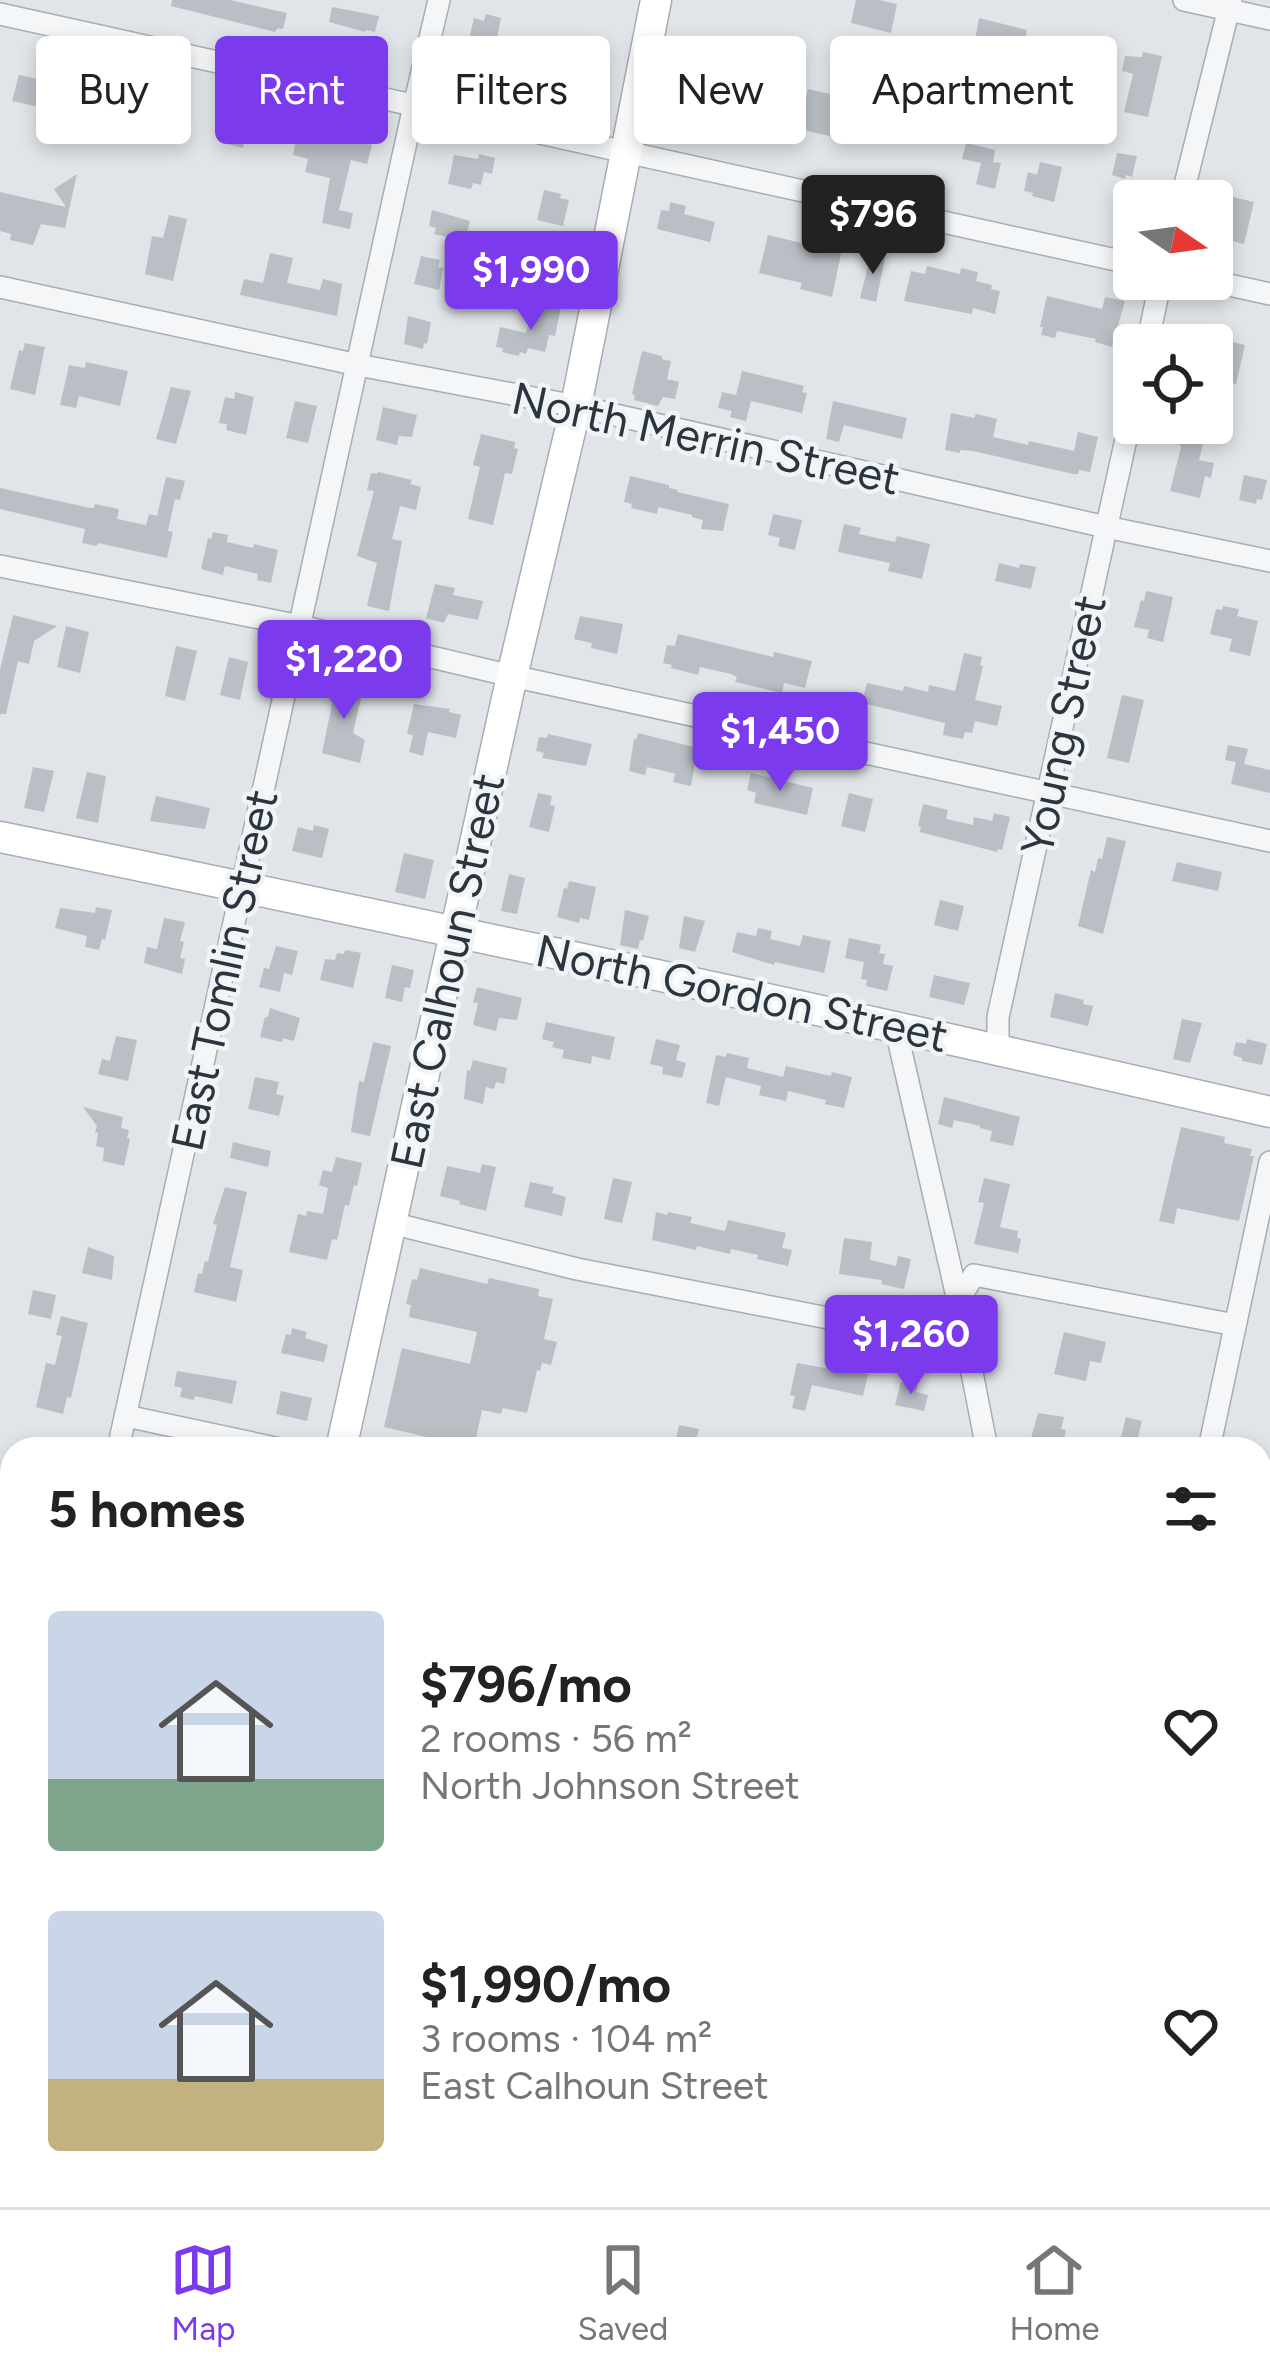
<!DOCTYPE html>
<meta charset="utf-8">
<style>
body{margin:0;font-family:Figtree,sans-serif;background:#f2f2f2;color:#222;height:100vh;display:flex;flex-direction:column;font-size:45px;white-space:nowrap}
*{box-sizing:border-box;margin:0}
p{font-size:39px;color:#767676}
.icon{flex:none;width:66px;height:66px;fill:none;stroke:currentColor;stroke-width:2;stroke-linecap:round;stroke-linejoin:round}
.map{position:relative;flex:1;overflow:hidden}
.drawer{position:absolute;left:0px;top:1437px;width:1272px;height:771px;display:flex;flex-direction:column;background:#fff;border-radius:36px 36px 0 0;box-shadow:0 6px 18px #0003}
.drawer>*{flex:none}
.hud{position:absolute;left:36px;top:36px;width:1200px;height:108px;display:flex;gap:24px}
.needle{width:78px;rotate:103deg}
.controls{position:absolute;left:1113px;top:180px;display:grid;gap:24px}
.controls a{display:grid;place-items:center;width:120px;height:120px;border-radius:12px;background:#fff;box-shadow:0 6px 18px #0003;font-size:60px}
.price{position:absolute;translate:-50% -102px;padding:0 27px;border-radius:12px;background:#7c3aed;color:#fff;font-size:39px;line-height:78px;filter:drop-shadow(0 3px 6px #0008)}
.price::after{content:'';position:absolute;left:50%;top:72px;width:36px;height:27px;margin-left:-18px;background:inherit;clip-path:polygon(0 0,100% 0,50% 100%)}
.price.current{background:#222;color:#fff}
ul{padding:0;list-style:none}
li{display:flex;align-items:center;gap:36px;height:300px;padding:0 48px}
li span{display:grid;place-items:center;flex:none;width:336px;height:240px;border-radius:12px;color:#555}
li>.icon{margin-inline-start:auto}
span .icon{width:144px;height:144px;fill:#fffc;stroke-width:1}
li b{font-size:51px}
h2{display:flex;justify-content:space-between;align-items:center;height:144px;padding:0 48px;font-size:51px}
.tag{padding:0 42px;border-radius:12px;background:#fff;box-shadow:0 6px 18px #0003;font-size:42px;line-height:108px}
.tag.current{background:#7c3aed;color:#fff}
.dock{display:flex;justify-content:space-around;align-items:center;height:168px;border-top:3px solid #e0e0e0;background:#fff;font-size:33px;color:#767676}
.dock a{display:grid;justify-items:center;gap:6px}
.dock .current{color:#7c3aed}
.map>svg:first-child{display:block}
.building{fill:#b9bfc5}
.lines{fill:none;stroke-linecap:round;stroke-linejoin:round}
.street-casing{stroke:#a7adb3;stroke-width:24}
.secondary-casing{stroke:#a7adb3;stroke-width:33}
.street{stroke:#f4f6f7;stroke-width:21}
.secondary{stroke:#fff;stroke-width:30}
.labels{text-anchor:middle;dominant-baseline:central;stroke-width:9;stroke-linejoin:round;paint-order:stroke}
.street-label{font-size:45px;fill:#2b353f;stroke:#f1f4f6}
</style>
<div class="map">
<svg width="1270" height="2207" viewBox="0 0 1270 2207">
<rect width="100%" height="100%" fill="#e1e5e9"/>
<g class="building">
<path d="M172,0h58l57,13 -4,16 -5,-1 -3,4 -104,-26z"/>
<path d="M856,0h23l18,4 -6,29 -40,-10z"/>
<path d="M332,7l47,9 -4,16 -9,-2 -1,2 -36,-10z"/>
<path d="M486,14l15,4 -5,27 37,9 -7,28 -15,-4 3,-14 -27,-6 -6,25 -21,-5 14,-60 10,3z"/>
<path d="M979,18l48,12 -6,31 -27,-6v-3l-20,-6z"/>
<path d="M706,49l35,7 -4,19 -35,-9z"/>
<path d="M571,50l20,5 -9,43 -20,-5z"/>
<path d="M1143,52l19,4 -14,61 -24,-5 9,-38 -11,-3 3,-15 17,1z"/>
<path d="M19,75l43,9 6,-4 62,15h8l1,-3 11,2 3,-10 16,3 -5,20 -14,-3 -3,14 -65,-16 -2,8 -40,-9 -1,6 -27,-6z"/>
<path d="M808,89l56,13 -9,40 -56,-13z"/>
<path d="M685,98l34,8 -5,23 -29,-6 1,-4 -6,-1z"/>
<path d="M235,109l15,4 -7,35 -24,-6 5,-32 10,2z"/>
<path d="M299,126l73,19 -5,19 -16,-4 -12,50 14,3 -3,16 -28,-6 8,-45 -25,-6 3,-13 -15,-4z"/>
<path d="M966,143l29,7 -2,12 8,1 -6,26 -19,-5 5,-21 -19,-4z"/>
<path d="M1117,153l20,3 -5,21 -6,-2 -1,4 -13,-4z"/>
<path d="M479,154l16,4 -3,16 -8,-2 -3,13 -8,-2 -2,6 -23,-5 6,-29 24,4z"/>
<path d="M1040,162l22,5 -8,35 -22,-6 1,-3 -9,-2 4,-19 9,3z"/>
<path d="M77,174l-12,54 -24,-4 -8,21 -23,-5 1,-6 -11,-3v-39l66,15 -12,-18z"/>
<path d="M544,190l17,4 -1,4 9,2 -6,26 -26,-6z"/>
<path d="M1229,196l25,6 -10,42 -24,-6z"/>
<path d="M670,202l16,4 -2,8 31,8 -5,20 -53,-13 4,-19 8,1z"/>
<path d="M432,210l38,11 -5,20 -31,-7 2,-6 -7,-2z"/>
<path d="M169,215l18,4 -14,62 -28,-7 7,-38 11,2z"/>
<path d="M768,235l42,10 1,-4 16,4 -1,6 15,3 -9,43 -32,-8 2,-6 -43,-10z"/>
<path d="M872,251l14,3 -10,48 -16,-4z"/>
<path d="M270,253l23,5 -6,25 33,7 3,-11 19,5 -5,32 -97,-21 4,-16 19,4z"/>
<path d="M421,256l19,4 -2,7 5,1 -4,22 -25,-6z"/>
<path d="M927,266l33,8 1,-6 17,4 -2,9 16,4 -1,4 9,2 -5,23 -22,-6 -1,6 -68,-13 7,-30 14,3z"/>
<path d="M1047,296l55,13 3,-12 20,4 -13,46 -17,-5 1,-3 -39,-8 -2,7 -14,-3 2,-8h-3z"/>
<path d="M546,303l15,4 -6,29 -6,-1 -4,17 -17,-4 -2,6 -6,-2 -1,4 -17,-4 1,-4 -7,-1 4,-20 26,6 3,-11z"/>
<path d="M408,316l23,6 -4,22 -3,-1 -1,6 -19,-5z"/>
<path d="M1224,340l21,5 -9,39 -16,-4 3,-15 -11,-2v-15l3,1 1,-5 7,1z"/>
<path d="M25,343l20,4 -10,48 -25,-6 9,-39 4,1z"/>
<path d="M642,351l20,5v3l9,2 -4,18 12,3 -4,17 -12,-2 -5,9 -24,-6 1,-5 -3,-1z"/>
<path d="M86,362l42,9 -8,35 -41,-10 -3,12 -16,-3 9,-40 16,3z"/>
<path d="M742,371l62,15 -2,6 5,1 -5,20 -51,-12 -5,20 -16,-4 2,-6 -14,-3 4,-16 14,3z"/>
<path d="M171,387l20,4 -15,53 -20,-5z"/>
<path d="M235,392l19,5 -8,38 -20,-5 1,-6 -8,-1 6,-26 9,2z"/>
<path d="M295,401l22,5 -9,37 -22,-5z"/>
<path d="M833,401l74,17 -5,21 -58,-14 -5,17 -13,-3z"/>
<path d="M383,407l34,8 -5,22 -13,-1 -2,9 -21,-5z"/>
<path d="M951,413l23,5 2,-4 21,5 -4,18 35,8 1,-4 45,10 4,-19 20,5 -8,35 -11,-2 -1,4h-5l-100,-23 -13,-1v3l-15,-3z"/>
<path d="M1166,423h42l-9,37 15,3 -3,15 -6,-2 -5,22 -30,-7 11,-44z"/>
<path d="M481,434l34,8 -1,6 4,1 -6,25 -7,-1 -12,52 -25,-6 12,-52 -7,-2z"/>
<path d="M378,472l34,8 -2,4 11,3 -5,23 -16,-4 -8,33 10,2 -13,70 -22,-5 10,-43 -20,-7 17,-65 -7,-1 4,-17 6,1z"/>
<path d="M1244,475l23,5 -5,20 -5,-1 -1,5 -17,-4z"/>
<path d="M630,476l39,9v3l9,2 -1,2 52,12 -6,27 -22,-2 2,-9 -11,-3v-2l-34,-8 -1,7 -26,-6 1,-4 -8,-2z"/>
<path d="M166,477l19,4 -5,19 -5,-1 -7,32 5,1 -6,26 -69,-15 -1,3 -15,-3 3,-14 -85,-20v-21l90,20h4l1,-4 24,5 -2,10 29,6 3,-11 8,2z"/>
<path d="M773,514l29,6 -7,30 -17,-4 2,-8 -12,-3z"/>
<path d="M844,524l17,4 -2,6 36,8 2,-6 33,8 -8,35 -34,-8 2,-8 -52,-11z"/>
<path d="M213,532l15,3 -1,7 26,6 1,-4 24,6 -7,33 -14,-3 1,-6 -33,-8 -2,9 -22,-6 7,-31 3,1z"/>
<path d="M999,563l20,5 1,-4 16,3 -5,22 -36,-8z"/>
<path d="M435,584l20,4 -2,7 30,6 -5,19 -30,-6 -4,9 -18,-5z"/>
<path d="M1146,591l27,6 -10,45 -16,-4 2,-8 -15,-3 7,-27 3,1z"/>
<path d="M1223,606l16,3 -2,7 21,5 -8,35 -21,-5 3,-12 -22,-5 6,-25 6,1z"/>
<path d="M13,615l44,11 -23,15 -5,23 -11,-3 -12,53h-6v-44z"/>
<path d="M580,616l43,8 -6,30 -26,-6 1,-5 -18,-4z"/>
<path d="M66,626l23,6 -9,41 -23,-6z"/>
<path d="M678,634l95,23 1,-5 38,9 -7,27 -21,-5 -2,10 -47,-11 2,-5 -6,-3 -31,-7 -2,8 -27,-7 1,-3 -9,-2 4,-18 8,1z"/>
<path d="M176,646l21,5 -12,50 -20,-5z"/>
<path d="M964,653l18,4 -2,8 3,1 -8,34 27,6 -5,20 -22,-5 -3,12 -7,-1 -2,7 -20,-4 2,-12 -83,-20 5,-20 36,8 1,-5 24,6 1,-7 26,6z"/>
<path d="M229,657l19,5 -8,38 -20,-5z"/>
<path d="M334,679l30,6 -11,48 12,7 -5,23 -38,-10 9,-44 1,-7 -3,-1z"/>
<path d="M1122,695l22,5 -15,63 -22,-5z"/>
<path d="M414,704l36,5 -1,3 12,3 -5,23 -28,-6 -5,24 -14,-4 4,-17 -6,-1z"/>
<path d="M638,733l60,15 -7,38 -18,-4 2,-8 -2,-1 -26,-6 -2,8 -16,-4 5,-32 2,1z"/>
<path d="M548,734l44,10 -6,22 -44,-8 2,-5 -8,-2 3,-14 8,1z"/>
<path d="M1228,745l20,4 -4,15 26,6v23l-39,-9 5,-22 -11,-2z"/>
<path d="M33,767l21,4 -10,41 -20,-4z"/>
<path d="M87,772l19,4 -8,47 -22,-5z"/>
<path d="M751,773l62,15 -6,27 -53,-12 2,-10 -9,-3z"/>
<path d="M538,793l14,3 -2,9 5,1 -6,26 -20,-5z"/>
<path d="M849,793l24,6 -8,33 -24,-6z"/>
<path d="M156,796l54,12 -5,21 -55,-8z"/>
<path d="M923,804l25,6 -2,9 27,6 1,-8 18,4 2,-8 16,4 -8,33 -4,-1 -1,3 -77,-20 1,-5 -3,-1z"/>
<path d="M314,825l15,4 -7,29 -30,-7 6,-24 15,4z"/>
<path d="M1107,837l19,4 -23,93 -25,-8 13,-56 4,2 3,-14 4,1z"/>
<path d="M404,853l30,7 -9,39 -30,-7z"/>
<path d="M1177,862l45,10 -4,19 -46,-10z"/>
<path d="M509,874l16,4 -8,36 -16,-3z"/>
<path d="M569,881l27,6 -7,33 -9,-2 -1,5 -22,-6 7,-29 3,1z"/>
<path d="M940,900l24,6 -6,25 -24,-6z"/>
<path d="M96,907l16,3 -7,30 -3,-1 -3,11 -14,-3 2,-11 -32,-8 5,-20 35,5z"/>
<path d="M625,910l24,6 -6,25 -3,-1 -2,9 -18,-4z"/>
<path d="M684,916l21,5 -10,31 -16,-4z"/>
<path d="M164,918l21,4 -5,19 4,1 -4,16 5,1 -3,15 -38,-11 3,-16 10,2z"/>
<path d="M758,928l14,3 -2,8 30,7 3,-11 28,6 -7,32 -49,-11 -1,3 -42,-13 5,-20 19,4z"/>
<path d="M849,938l32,7 -2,8 6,1 -2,10 10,2 -6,25 -21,-5 1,-6 -6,-1 3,-17 -19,-4z"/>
<path d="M276,946l22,5 -6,24 -8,-2 -4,19 -21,-5 5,-19 5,1z"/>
<path d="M345,950l16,3 -8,35 -33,-8 5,-21 10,1 2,-7 7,1z"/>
<path d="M392,965l22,5 -4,18 -5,-1 -3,15 -17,-4z"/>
<path d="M934,975l36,8 -6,22 -35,-8z"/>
<path d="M477,987l45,11 -5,22 -18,-2 -3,13 -23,-6 5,-22 -5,-1z"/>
<path d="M1055,993l29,7 -1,4 10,2 -5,20 -38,-9z"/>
<path d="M270,1008l30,10 -6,23 -11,-3 -1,4 -22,-5 5,-20h3z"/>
<path d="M1182,1019l20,4 -12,40 -17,-4z"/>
<path d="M546,1022l69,15 -5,23 -18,-4 -1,8 -29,-6 2,-8 -12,-3 2,-5 -12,-3z"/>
<path d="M116,1036l21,4 -9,41 -30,-7 4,-15 8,2z"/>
<path d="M656,1039l24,6 -4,15 10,3 -4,15 -20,-4 1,-7 -13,-3z"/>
<path d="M1247,1039l20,5 -5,21 -20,-4v-3l-9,-3 3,-13 10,2z"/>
<path d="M373,1042l18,4 -21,90 -19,-4 8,-51 5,1z"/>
<path d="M727,1053l22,5 -2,10 36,9 3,-11 45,10 1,-4 20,5 -8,31 -19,-4 1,-4 -38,-9 -2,10 -27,-6 2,-9 -35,-9 -7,29 -13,-3 10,-48 10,2z"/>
<path d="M473,1060l34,8 -3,16 -8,-2 -2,7 -8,-2 -3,17 -19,-5 3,-29 3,1z"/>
<path d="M255,1077l24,5 -3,12 8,2 -5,20 -31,-7z"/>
<path d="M944,1097l76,20 -7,29 -23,-5 2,-10 -12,-3v-2l-26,-6 -2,8 -14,-4z"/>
<path d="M83,1107l40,10 -2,11 8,2 -2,8 3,1 -6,27 -21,-5 1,-13 -8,-2 2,-13 -3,-1 2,-6z"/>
<path d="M1181,1127l44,10 -1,6 28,6 -2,7h4l-15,65 -62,-13 -3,16 -15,-3z"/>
<path d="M233,1142l38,9 -3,16 -38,-9z"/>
<path d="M336,1157l26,6 -5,23 -3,-1 -5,21 -4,-1 -8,35 -5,-1 -5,21 -38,-8 9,-38 8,2 1,-5 16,3 5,-26 -9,-3 4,-15 9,2z"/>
<path d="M482,1164l14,3 -10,44 -27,-7 1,-3 -20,-5 7,-30 33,7z"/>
<path d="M613,1178l19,4 -10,41 -18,-4z"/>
<path d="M984,1178l26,6 -10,43 18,4 -1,7 4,1 -3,14 -44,-9 10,-41 -6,-1z"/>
<path d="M530,1182l24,5 -2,6 14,4 -4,19 -38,-9z"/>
<path d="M225,1187l22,5 -17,75 13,3 -7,32 -42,-10 4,-19 4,1 3,-13 3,1 9,-37 -4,-1z"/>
<path d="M656,1212l11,3 1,-3 24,5 -2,6 35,8 3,-11 58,13 -4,15 10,2 -4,16 -31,-7 1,-4 -27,-6 -1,5 -33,-8 -1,4 -44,-10z"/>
<path d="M844,1238l28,4 -2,18 26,6 2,-10 13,3 -7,30 -23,-5 1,-4 -43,-6z"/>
<path d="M88,1247l26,9 -2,24 -30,-7z"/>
<path d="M420,1268l67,16 2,-6 50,11 -1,7 15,3 -9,40 13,3 -6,23 -9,-2 -2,8 -3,-1 -10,43 -24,-5 -2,6 -19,-4 -8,38 -90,-21 18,-79 68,16 7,-32 -68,-15 2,-12 -5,-1 6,-25 5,1z"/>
<path d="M33,1290l23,5 -5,24 -23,-5z"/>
<path d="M61,1316l27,7 -17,75 -4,-1 -4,17 -27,-7 10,-44 9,2 7,-29 -6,-1z"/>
<path d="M292,1328l15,4 -2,6 23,7 -4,17 -43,-9 5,-19 5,1z"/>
<path d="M1064,1332l42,10 -5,21 -11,-2 -4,20 -32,-7z"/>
<path d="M797,1363l39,7v-3l32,7 -5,22 -51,-11 -7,26 -13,-3 3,-12 -5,-1z"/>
<path d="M177,1371l60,10 -5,23 -37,-8 -1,4 -14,-3 2,-9 -8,-2z"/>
<path d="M901,1382l17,4 -2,6 12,3 -4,16 -29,-6z"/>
<path d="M281,1391l31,7 -5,23 -31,-7z"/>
<path d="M1038,1413l26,4 -3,12 5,1 -4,19 -17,-3 -1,3h-16z"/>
<path d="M1126,1417l16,4 -7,28 -16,-4z"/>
<path d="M679,1425l20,4 -2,8 27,6v6h-50z"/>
</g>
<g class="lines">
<g class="street-casing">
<g id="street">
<path d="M1184,0l86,19"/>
<path d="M0,14l1134,250"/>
<path d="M1181,201l50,-201"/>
<path d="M1202,279l68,15"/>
<path d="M0,287l358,78 218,41 530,121 164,34"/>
<path d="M1147,345l14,-66"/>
<path d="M0,566l300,60 212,50 758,165"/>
<path d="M895,1025l63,276 29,148"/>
<path d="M998,1049v-32l136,-614"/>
<path d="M391,1223l186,46 389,76"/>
<path d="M958,1301l16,-26 261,50"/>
<path d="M126,1416l154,33"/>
<path d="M118,1449l296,-1343 25,-106"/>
<path d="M1209,1449l61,-287"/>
<path d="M205,2196l48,11"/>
</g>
</g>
<g class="secondary-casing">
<g id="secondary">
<path d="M0,837c424,87 848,177 1270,275"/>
<path d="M341,1449l171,-773 64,-270 80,-406"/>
<path d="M0,1940l12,3"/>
<path d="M1102,2196l48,11"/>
<path d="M172,2207l3,-11"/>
<path d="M1266,2207l4,-20"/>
</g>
</g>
<use href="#street" class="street"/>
<use href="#secondary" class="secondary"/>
</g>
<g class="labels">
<g class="street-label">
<text transform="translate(706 438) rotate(12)">North Merrin Street</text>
<text transform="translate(1063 725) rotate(-78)">Young Street</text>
<text transform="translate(224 970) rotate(-78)">East Tomlin Street</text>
<text transform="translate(447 971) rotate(-78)">East Calhoun Street</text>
<text transform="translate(742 993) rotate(12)">North Gordon Street</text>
</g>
</g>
</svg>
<div class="controls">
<a><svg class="needle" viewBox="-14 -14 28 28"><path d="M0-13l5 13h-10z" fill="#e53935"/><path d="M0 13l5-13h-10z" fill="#767676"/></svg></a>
<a><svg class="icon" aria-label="locate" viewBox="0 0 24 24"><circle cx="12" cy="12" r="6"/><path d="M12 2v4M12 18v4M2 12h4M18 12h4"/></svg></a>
</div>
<b class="price current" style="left:873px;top:277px">$796</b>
<b class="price" style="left:531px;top:333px">$1,990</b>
<b class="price" style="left:344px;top:722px">$1,220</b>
<b class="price" style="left:780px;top:794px">$1,450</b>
<b class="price" style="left:911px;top:1397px">$1,260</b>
<div class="hud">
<a class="tag">Buy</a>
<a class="tag current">Rent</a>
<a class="tag">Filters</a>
<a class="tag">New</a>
<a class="tag">Apartment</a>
</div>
<section class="drawer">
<h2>5 homes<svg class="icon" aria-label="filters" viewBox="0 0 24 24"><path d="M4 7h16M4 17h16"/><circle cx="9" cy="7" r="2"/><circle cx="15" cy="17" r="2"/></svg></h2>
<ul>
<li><span style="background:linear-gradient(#c9d6e8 70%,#7fa58c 0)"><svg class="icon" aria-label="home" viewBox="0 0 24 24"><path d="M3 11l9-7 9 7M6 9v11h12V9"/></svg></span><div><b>$796/mo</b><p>2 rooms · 56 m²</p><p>North Johnson Street</p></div><svg class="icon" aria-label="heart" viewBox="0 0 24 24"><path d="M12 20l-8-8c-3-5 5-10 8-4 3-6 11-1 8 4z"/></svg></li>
<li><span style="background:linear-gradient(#c9d6e8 70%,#c2b280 0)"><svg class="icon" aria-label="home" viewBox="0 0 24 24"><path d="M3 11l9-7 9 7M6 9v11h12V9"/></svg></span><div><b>$1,990/mo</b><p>3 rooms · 104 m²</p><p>East Calhoun Street</p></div><svg class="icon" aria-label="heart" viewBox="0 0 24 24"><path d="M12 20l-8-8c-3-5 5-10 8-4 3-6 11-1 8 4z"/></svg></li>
</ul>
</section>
</div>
<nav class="dock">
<a class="current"><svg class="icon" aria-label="map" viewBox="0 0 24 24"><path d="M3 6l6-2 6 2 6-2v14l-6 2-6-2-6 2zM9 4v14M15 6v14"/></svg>Map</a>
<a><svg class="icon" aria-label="saved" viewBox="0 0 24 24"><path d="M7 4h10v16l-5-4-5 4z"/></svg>Saved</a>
<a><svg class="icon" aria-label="home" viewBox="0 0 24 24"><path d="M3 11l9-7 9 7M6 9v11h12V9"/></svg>Home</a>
</nav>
